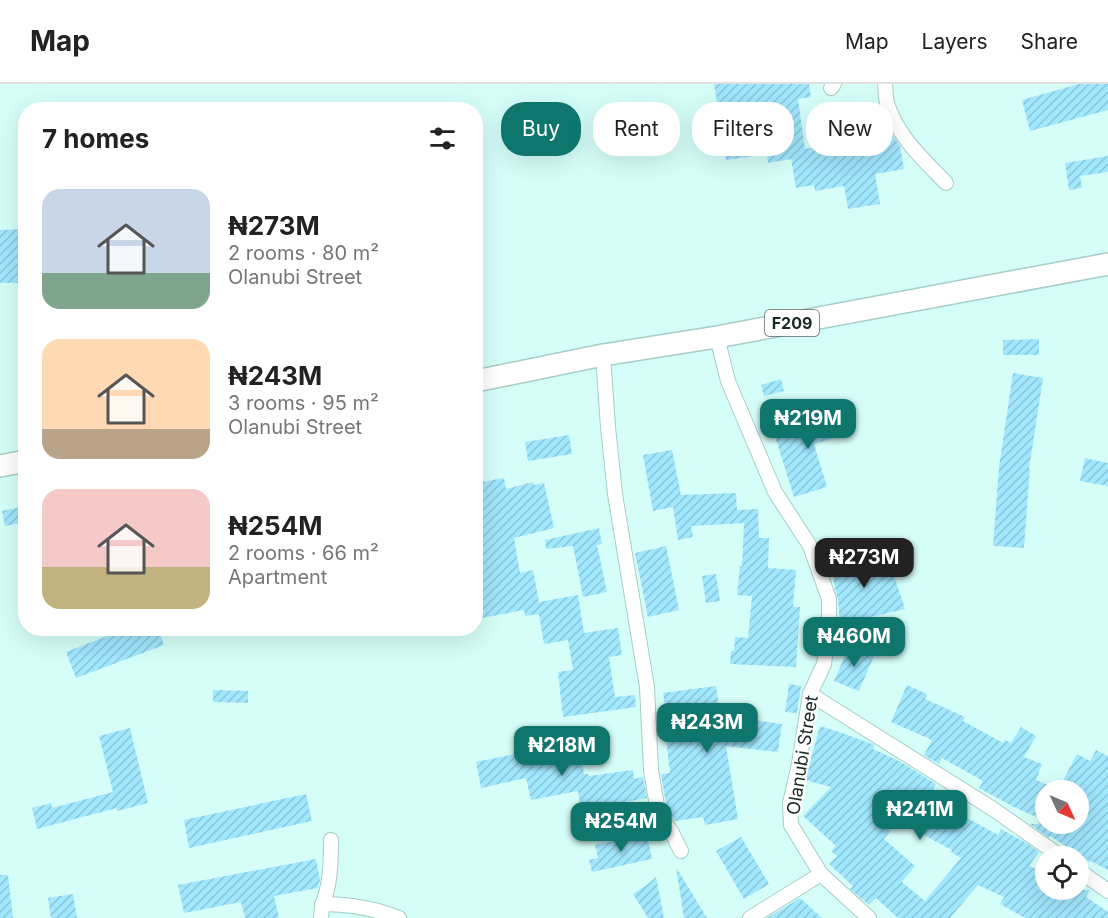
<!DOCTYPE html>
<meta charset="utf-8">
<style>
body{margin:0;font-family:Inter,sans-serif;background:#f2f2f2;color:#222;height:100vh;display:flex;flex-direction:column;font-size:22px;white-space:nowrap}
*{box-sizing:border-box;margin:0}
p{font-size:20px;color:#767676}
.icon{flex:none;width:33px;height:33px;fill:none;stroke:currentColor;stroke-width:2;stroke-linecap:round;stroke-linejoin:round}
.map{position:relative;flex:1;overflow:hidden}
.details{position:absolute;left:18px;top:18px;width:465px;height:534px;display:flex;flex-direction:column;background:#fff;border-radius:24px;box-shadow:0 6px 24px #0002}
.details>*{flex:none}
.banner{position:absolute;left:501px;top:18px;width:516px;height:54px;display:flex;gap:12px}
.needle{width:39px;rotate:134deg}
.buttons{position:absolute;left:1035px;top:696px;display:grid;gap:12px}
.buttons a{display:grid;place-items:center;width:54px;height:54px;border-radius:50%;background:#fff;box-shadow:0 6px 24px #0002;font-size:30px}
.price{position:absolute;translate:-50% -51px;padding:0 14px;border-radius:12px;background:#0f766e;color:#fff;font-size:20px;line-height:39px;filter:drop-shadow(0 2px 3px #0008)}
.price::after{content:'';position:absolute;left:50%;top:36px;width:18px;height:14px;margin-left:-9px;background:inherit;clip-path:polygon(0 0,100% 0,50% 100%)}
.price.selected{background:#222;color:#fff}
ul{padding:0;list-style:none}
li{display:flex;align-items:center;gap:18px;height:150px;padding:0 24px}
li span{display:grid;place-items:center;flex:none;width:168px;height:120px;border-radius:18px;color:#555}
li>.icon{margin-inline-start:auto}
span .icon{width:72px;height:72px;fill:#fffc;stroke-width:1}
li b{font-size:26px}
h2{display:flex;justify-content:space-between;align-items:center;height:72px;padding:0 24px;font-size:26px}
.pill{padding:0 21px;border-radius:24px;background:#fff;box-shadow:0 6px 24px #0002;font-size:21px;line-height:54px}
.pill.selected{background:#0f766e;color:#fff}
header{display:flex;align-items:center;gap:36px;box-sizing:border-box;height:84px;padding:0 30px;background:#fff;border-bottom:2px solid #e0e0e0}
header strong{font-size:28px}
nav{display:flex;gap:33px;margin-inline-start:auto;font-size:21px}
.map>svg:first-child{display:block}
.building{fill:url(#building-hatch);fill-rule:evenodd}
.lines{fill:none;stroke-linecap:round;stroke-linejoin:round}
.minor-casing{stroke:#a6cdc8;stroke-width:16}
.primary-casing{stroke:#a6cdc8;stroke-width:24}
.minor{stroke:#fff;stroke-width:14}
.primary{stroke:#fff;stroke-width:21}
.labels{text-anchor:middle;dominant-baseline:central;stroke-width:4.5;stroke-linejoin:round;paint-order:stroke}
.shield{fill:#fff;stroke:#5f6a68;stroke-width:1.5}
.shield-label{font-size:16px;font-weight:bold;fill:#1b2a28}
.street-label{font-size:18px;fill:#1b2a28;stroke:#fff}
</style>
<header>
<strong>Map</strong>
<nav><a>Map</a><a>Layers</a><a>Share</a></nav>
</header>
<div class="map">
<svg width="1108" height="834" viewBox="0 0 1108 834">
<defs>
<pattern id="building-hatch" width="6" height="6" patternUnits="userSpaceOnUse" patternTransform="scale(1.5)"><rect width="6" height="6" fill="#a1e7fe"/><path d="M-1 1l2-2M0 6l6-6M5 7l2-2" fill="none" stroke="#8ac6da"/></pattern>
</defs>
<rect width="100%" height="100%" fill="#d6fef9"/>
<g class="building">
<path d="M714,0h95l2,13 -13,2 7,50 12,-2 1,7 4,-1v2l32,-6 -1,-4 17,-3 -1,-4 23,-4 8,12 4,23 -29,5 5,30 -32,5 -4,-23 -29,5 -1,-6 -18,3 -5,-29 -23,4 -1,-9 -41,6z"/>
<path d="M1079,0h29v26l-78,21 -8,-31z"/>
<path d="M1108,72v16l-28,4 2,12 -13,2 -4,-27z"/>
<path d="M26,145v54h-26v-53z"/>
<path d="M1039,255v16h-36v-15z"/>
<path d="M1013,289l30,5 -14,91h1l-6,79 -31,-2 6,-79z"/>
<path d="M781,295l3,12 -20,5 -3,-11z"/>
<path d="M840,325l8,25 -34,10 13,43 -33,10 -20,-64 20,-6v-3z"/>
<path d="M569,351l3,19 -44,7 -3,-19z"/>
<path d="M672,366l9,45 55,-2 1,17 21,-1 1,29h10l-1,30 28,2 -3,37h7l-4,60 -66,-3 1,-13h3l1,-14 13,1 4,-42 -15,-1 3,-29 2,1 2,-44 -53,3 2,11 -15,3 -5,-33 -20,4 -10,-56z"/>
<path d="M1085,374l23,5v23l-28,-5z"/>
<path d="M504,394l2,11 27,-7 1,3 10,-2 10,45 -40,10 6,35 13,-3 6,32 39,-7 6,38 34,-5 4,27 -13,2 6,40 20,-2 1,12 -73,10 -5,-45 15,-2 -5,-30 -24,4 -5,-30 -14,2 -1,-6 -48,9v-136z"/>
<path d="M26,422v16l-21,4 -3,-15z"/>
<path d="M599,444l3,16 -5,1 10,47 -24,5 -10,-51 -27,3 -1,-9z"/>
<path d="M666,462l13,64 -31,7 -13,-64z"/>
<path d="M828,465l30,13 33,4 14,43 -65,15 -2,-25 -3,-11z"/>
<path d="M716,490l4,27 -14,2 -4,-27z"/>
<path d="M128,544h30l6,17 -88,33 -10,-26z"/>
<path d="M849,562l25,10 -15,35 -25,-10z"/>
<path d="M789,600l12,2 -4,27 -12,-1z"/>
<path d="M907,601l20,9 -2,5 40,18 -2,4 40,22 2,-3 6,3 10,-16 15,9 -12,21 18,7 -6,16 10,4v40h32v-34h-20l19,-36 13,7 6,-11 12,6v114l-17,-9 -1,1 -40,-26 -1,2 -19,-14h8l3,-5 -27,-12 -35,-19 4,-7 -41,-23 -3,6 -15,-9 8,-15 -41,-18z"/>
<path d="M716,602l4,27 25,-2 1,8 36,5 -4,28 -52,-6 12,73 -33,6 -2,-8 -28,4 -8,-12 -6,-35 9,-1 -5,-44h3l-5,-36z"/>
<path d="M213,606l35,1v12l-35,-1z"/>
<path d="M820,642l19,6 36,13 -2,4 28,13 35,22 -4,7 31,17 -3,6 38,21 3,-6 27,15 11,8 -10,14 17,6 -7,18h51l-4,7 22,15v6h-83l-25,-14 4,-7 -26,-12 -28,33h-52l-22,-20 -7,7 -19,-16 3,-3 -24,-22 8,-8 -6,-5 5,-5 -33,-30 28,-29 -26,-7zM901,733l20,11 -3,4 34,18 -1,2 10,6 -36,43 -23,-19 13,-16 -31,-27z"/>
<path d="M130,644l18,75 -31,8v-3l-80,21 -5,-21 19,-5 1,5 61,-16 -14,-56z"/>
<path d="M579,657l5,33h4l1,2 44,-6 1,9 9,-2 4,21 -66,12 -3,-19 -47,9 -5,-22 -45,10 -5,-26z"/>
<path d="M306,710l6,27 -123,27 -5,-28z"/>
<path d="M647,750l5,25 -60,13 -3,-12 9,-2 -3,-13z"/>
<path d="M741,753l28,47 -25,15 -28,-48z"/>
<path d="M316,775l4,21 -2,8 -44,8 5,22h-34l-4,-16 -57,11 -6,-28z"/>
<path d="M676,783l31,51h-23z"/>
<path d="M0,791h8l5,43h-13z"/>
<path d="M656,793l8,41h-16l-15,-24 15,-10z"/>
<path d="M73,810l4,24h-26l-3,-20z"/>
<path d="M800,814l22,20h-55z"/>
</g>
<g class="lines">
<g class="minor-casing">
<g id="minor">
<path d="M885,0c1,6 0,13 2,19 10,33 36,56 59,80"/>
<path d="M831,4l3,-4"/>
<path d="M717,253l11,44 47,111 35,54 19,53v27l-5,38 -14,30 -11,70 -9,39 1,22 30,49 48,44"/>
<path d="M603,271l5,72 7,67 32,193 4,83 7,42 14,21 9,18"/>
<path d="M810,610l183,115 67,47"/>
<path d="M1078,786l30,21"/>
<path d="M322,820c27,0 52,4 77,14"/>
<path d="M321,834c0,-12 5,-22 7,-33 3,-15 3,-30 3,-45"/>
<path d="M750,834l71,-44"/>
</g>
</g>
<g class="primary-casing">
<g id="primary">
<path d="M476,297l127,-26 114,-18 391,-73"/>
<path d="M0,382l26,-5"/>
</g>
</g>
<use href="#minor" class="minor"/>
<use href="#primary" class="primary"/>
</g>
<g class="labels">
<rect class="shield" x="765" y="226" width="54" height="26" rx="4.5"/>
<g class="shield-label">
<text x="792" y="239">F209</text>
</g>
<g class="street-label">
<text transform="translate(802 671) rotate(-81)">Olanubi Street</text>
</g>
</g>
</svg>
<div class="buttons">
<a><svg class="needle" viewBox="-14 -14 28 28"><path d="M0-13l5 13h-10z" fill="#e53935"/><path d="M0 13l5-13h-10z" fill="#767676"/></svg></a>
<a><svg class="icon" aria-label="locate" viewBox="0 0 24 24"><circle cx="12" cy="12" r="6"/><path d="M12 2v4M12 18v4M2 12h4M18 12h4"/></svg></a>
</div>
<b class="price" style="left:808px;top:366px">₦219M</b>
<b class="price selected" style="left:864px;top:505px">₦273M</b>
<b class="price" style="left:854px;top:584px">₦460M</b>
<b class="price" style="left:707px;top:670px">₦243M</b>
<b class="price" style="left:562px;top:693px">₦218M</b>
<b class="price" style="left:920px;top:757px">₦241M</b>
<b class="price" style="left:621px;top:769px">₦254M</b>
<div class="banner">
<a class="pill selected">Buy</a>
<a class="pill">Rent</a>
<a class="pill">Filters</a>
<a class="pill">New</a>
</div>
<section class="details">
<h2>7 homes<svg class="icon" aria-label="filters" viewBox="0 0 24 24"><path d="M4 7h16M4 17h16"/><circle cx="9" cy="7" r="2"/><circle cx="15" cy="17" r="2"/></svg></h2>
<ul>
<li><span style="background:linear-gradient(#c9d6e8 70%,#7fa58c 0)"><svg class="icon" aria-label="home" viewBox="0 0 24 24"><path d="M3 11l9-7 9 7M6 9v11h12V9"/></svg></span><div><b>₦273M</b><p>2 rooms · 80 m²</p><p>Olanubi Street</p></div></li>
<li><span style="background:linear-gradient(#ffd9b3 75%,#b9a48a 0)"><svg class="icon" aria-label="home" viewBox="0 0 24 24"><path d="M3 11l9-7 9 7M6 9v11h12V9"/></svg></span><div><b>₦243M</b><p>3 rooms · 95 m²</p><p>Olanubi Street</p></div></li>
<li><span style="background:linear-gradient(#f6c9c9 65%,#c2b280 0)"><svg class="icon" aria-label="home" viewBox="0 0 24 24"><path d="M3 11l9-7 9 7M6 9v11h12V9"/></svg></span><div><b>₦254M</b><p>2 rooms · 66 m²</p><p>Apartment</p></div></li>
</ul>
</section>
</div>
